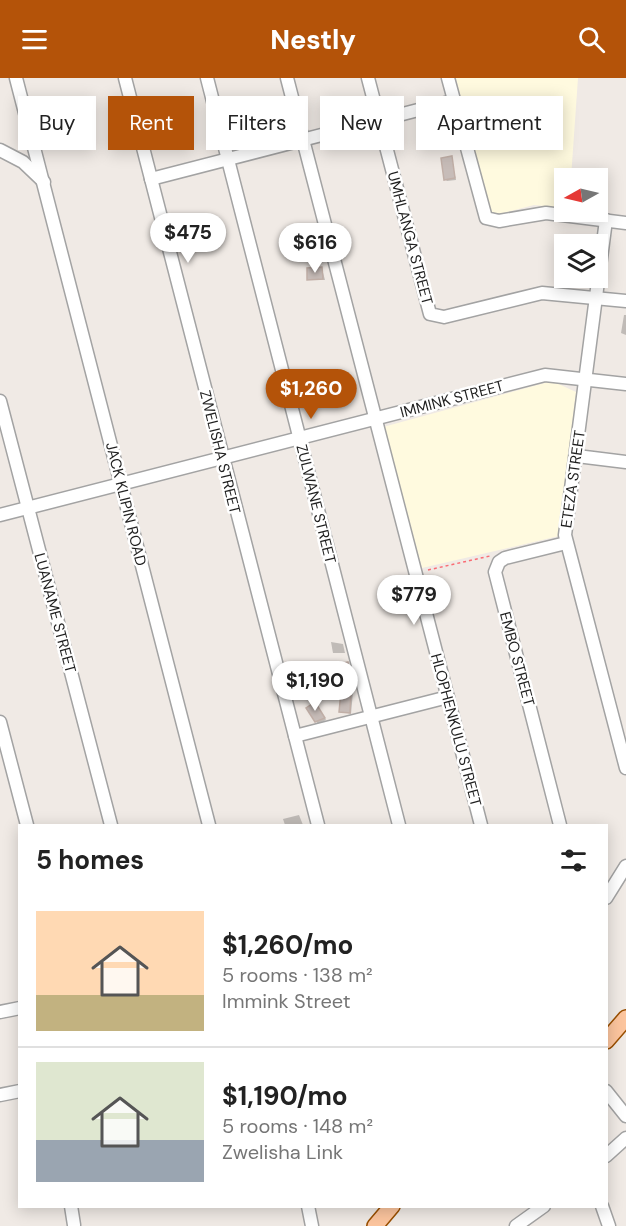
<!DOCTYPE html>
<meta charset="utf-8">
<style>
body{margin:0;font-family:"DM Sans",sans-serif;background:#f6f6f6;color:#222;height:100vh;display:flex;flex-direction:column;font-size:22px;white-space:nowrap}
*{box-sizing:border-box;margin:0}
p{font-size:20px;color:#767676}
.icon{flex:none;width:33px;height:33px;fill:none;stroke:currentColor;stroke-width:2;stroke-linecap:round;stroke-linejoin:round}
.map{position:relative;flex:1;overflow:hidden}
.drawer{position:absolute;left:18px;top:746px;width:590px;height:384px;display:flex;flex-direction:column;background:#fff;border-radius:0px;box-shadow:0 3px 15px #0003}
.drawer>*{flex:none}
.hud{position:absolute;left:18px;top:18px;width:591px;height:54px;display:flex;gap:12px}
.needle{width:39px;rotate:262deg}
.buttons{position:absolute;left:554px;top:90px;display:grid;gap:12px}
.buttons a{display:grid;place-items:center;width:54px;height:54px;border-radius:0px;background:#fff;box-shadow:0 3px 15px #0003;font-size:30px}
.price{position:absolute;translate:-50% -51px;padding:0 14px;border-radius:21px;background:#fff;color:#222;font-size:20px;line-height:39px;filter:drop-shadow(0 2px 3px #0008)}
.price::after{content:'';position:absolute;left:50%;top:36px;width:18px;height:14px;margin-left:-9px;background:inherit;clip-path:polygon(0 0,100% 0,50% 100%)}
.price.selected{background:#b45309;color:#fff}
ul{padding:0;list-style:none}
li{display:flex;align-items:center;gap:18px;height:150px;padding:0 18px}
li+li{border-top:2px solid #e0e0e0}
li span{display:grid;place-items:center;flex:none;width:168px;height:120px;border-radius:0px;color:#555}
li>.icon{margin-inline-start:auto}
span .icon{width:72px;height:72px;fill:#fffc;stroke-width:1}
li b{font-size:26px}
h2{display:flex;justify-content:space-between;align-items:center;height:72px;padding:0 18px;font-size:26px}
.tag{padding:0 21px;border-radius:0px;background:#fff;box-shadow:0 3px 15px #0003;font-size:21px;line-height:54px}
.tag.selected{background:#b45309;color:#fff}
header{display:flex;justify-content:space-between;align-items:center;height:78px;padding:0 18px;background:#b45309;color:#fff;font-size:27px;font-weight:800}
.map>svg:first-child{display:block}
.education{fill:#fffadf}
.shadow{fill:#0003}
.building{fill:#c7bcb8;stroke:#c1afa7;stroke-width:1.5}
.lines{fill:none;stroke-linecap:round;stroke-linejoin:round}
.minor-casing{stroke:#a3a3a3;stroke-width:15}
.major-casing{stroke:#9a4f00;stroke-width:18}
.path{stroke:#fa6c74;stroke-width:1.5;stroke-dasharray:3 3;stroke-linecap:butt}
.minor{stroke:#fff;stroke-width:12}
.major{stroke:#fcc59e;stroke-width:15}
.labels{text-anchor:middle;dominant-baseline:central;stroke-width:5;stroke-linejoin:round;paint-order:stroke}
.street-label{font-size:15px;fill:#1f1f1f;stroke:#fff}
</style>
<header><svg class="icon" aria-label="menu" viewBox="0 0 24 24"><path d="M4 6h16M4 12h16M4 18h16"/></svg>Nestly<svg class="icon" aria-label="search" viewBox="0 0 24 24"><circle cx="10" cy="10" r="6"/><path d="M15 15l6 6"/></svg></header>
<div class="map">
<svg width="626" height="1148" viewBox="0 0 626 1148">
<rect width="100%" height="100%" fill="#f0eae5"/>
<g class="education">
<path d="M456,0h122l-7,100h-7v30l-30,-3 -38,10 -6,-2z"/>
<path d="M552,303l24,11 -17,144 -137,32 -39,-141z"/>
</g>
<g class="shadow">
<path d="M436,45l8,20 -8,3 -2,-2z"/>
<path d="M451,79l5,23 -9,1 -2,-2z"/>
<path d="M322,191l3,11 -16,-1z"/>
<path d="M624,237h2v20l-5,-2z"/>
<path d="M331,564l12,2 2,9h-12z"/>
<path d="M348,585l7,28 -2,1 -2,22 -10,-3 1,-18 -5,-2 -3,-12 -7,-2z"/>
<path d="M317,628l9,14 -8,4 -2,-3z"/>
<path d="M299,737l4,10h-18l-2,-6z"/>
</g>
<g class="building">
<path d="M435,41l8,22 -10,4 -9,-22z"/>
<path d="M452,78l3,22 -11,2 -3,-22z"/>
<path d="M322,189l1,12 -16,1v-12z"/>
<path d="M348,584l6,27 -3,1 -1,23 -11,-1 2,-20h-5l-4,-16 -6,2 -4,-10z"/>
<path d="M315,624l10,16 -10,4 -9,-14z"/>
</g>
<g class="lines">
<g class="minor-casing">
<g id="minor">
<path d="M16,0l193,747"/>
<path d="M125,0l193,747"/>
<path d="M207,0l192,747"/>
<path d="M287,0l194,747"/>
<path d="M368,0l62,236 14,3 98,-24 84,8"/>
<path d="M448,0l38,140 13,3 47,-8 80,10"/>
<path d="M0,72l23,12 21,20"/>
<path d="M151,101l302,-78"/>
<path d="M606,142l-41,315 61,233"/>
<path d="M0,323l111,424"/>
<path d="M577,378l49,6"/>
<path d="M0,437l545,-140 81,9"/>
<path d="M0,644l27,103"/>
<path d="M295,658l153,-39"/>
<path d="M560,747l-65,-253 4,-10 6,-4 61,-15"/>
<path d="M606,820l20,-32"/>
<path d="M0,934l20,-4"/>
<path d="M606,1013l20,25"/>
<path d="M0,1017l20,-4"/>
<path d="M606,1078l20,-18"/>
<path d="M71,1128l3,19"/>
<path d="M308,1128l4,20"/>
<path d="M602,1128l7,20"/>
<path d="M516,1148l28,-20"/>
</g>
</g>
<g class="major-casing">
<g id="major">
<path d="M606,963l20,-23"/>
<path d="M375,1148l17,-20"/>
</g>
</g>
<path class="path" d="M428,492l62,-14"/>
<use href="#minor" class="minor"/>
<use href="#major" class="major"/>
</g>
<g class="labels">
<g class="street-label">
<text transform="translate(410 160) rotate(75)">UMHLANGA STREET</text>
<text transform="translate(452 321) rotate(-15)">IMMINK STREET</text>
<text transform="translate(220 374) rotate(76)">ZWELISHA STREET</text>
<text transform="translate(573 401) rotate(-82)">ETEZA STREET</text>
<text transform="translate(126 426) rotate(76)">JACK KLIPIN ROAD</text>
<text transform="translate(316 426) rotate(76)">ZULWANE STREET</text>
<text transform="translate(55 535) rotate(75)">LUANAME STREET</text>
<text transform="translate(517 581) rotate(75)">EMBO STREET</text>
<text transform="translate(456 652) rotate(75)">HLOPHENKULU STREET</text>
</g>
</g>
</svg>
<div class="buttons">
<a><svg class="needle" viewBox="-14 -14 28 28"><path d="M0-13l5 13h-10z" fill="#e53935"/><path d="M0 13l5-13h-10z" fill="#767676"/></svg></a>
<a><svg class="icon" aria-label="layers" viewBox="0 0 24 24"><path d="M12 4l9 5-9 5-9-5zM3 14l9 5 9-5"/></svg></a>
</div>
<b class="price" style="left:188px;top:186px">$475</b>
<b class="price" style="left:315px;top:196px">$616</b>
<b class="price selected" style="left:311px;top:342px">$1,260</b>
<b class="price" style="left:414px;top:548px">$779</b>
<b class="price" style="left:315px;top:634px">$1,190</b>
<div class="hud">
<a class="tag">Buy</a>
<a class="tag selected">Rent</a>
<a class="tag">Filters</a>
<a class="tag">New</a>
<a class="tag">Apartment</a>
</div>
<section class="drawer">
<h2>5 homes<svg class="icon" aria-label="filters" viewBox="0 0 24 24"><path d="M4 7h16M4 17h16"/><circle cx="9" cy="7" r="2"/><circle cx="15" cy="17" r="2"/></svg></h2>
<ul>
<li><span style="background:linear-gradient(#ffd9b3 70%,#c2b280 0)"><svg class="icon" aria-label="home" viewBox="0 0 24 24"><path d="M3 11l9-7 9 7M6 9v11h12V9"/></svg></span><div><b>$1,260/mo</b><p>5 rooms · 138 m²</p><p>Immink Street</p></div></li>
<li><span style="background:linear-gradient(#dfe7d0 65%,#9aa5b1 0)"><svg class="icon" aria-label="home" viewBox="0 0 24 24"><path d="M3 11l9-7 9 7M6 9v11h12V9"/></svg></span><div><b>$1,190/mo</b><p>5 rooms · 148 m²</p><p>Zwelisha Link</p></div></li>
</ul>
</section>
</div>
